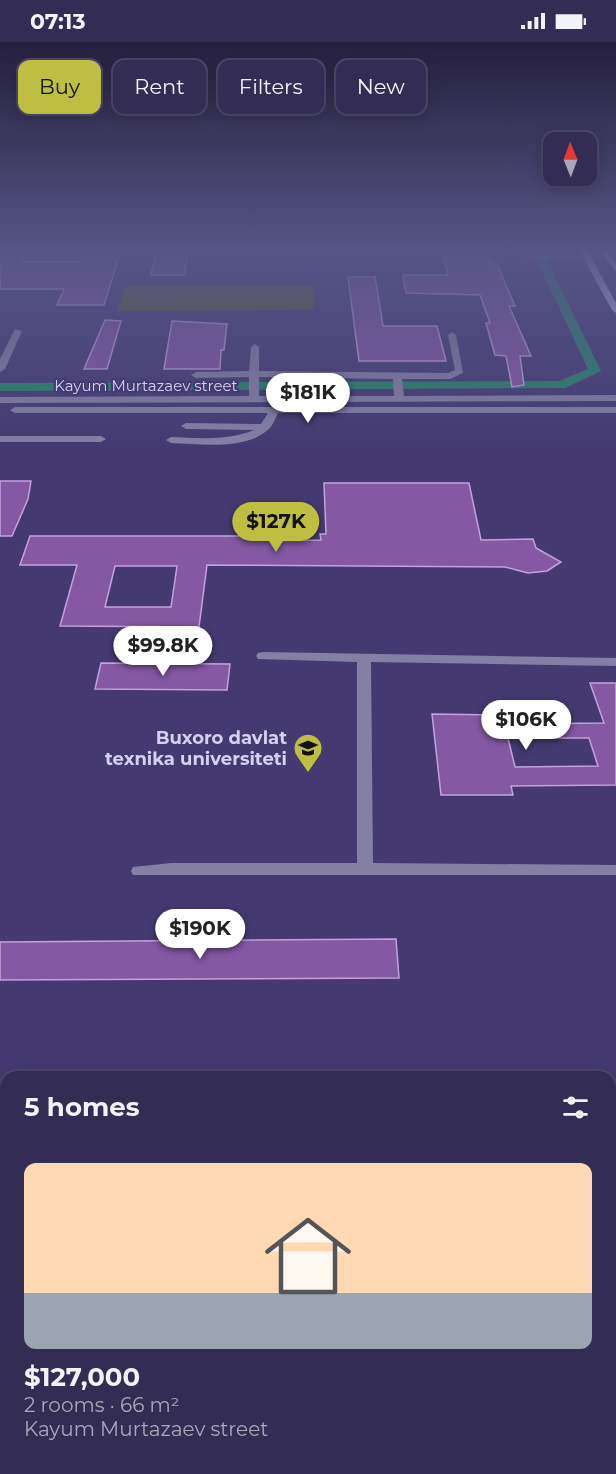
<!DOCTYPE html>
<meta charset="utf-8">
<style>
body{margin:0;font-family:Montserrat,sans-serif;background:#3e385f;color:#f1f3f6;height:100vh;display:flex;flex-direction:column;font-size:22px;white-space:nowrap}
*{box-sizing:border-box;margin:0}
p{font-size:20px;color:#a9a7b9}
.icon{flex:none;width:33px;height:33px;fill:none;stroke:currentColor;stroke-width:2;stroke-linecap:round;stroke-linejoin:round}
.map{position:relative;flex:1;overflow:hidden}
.side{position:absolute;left:0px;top:1029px;width:616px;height:404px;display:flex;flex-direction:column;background:#332c55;border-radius:18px 18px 0 0;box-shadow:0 3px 15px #0003,0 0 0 2px #4e486c}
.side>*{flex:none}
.guide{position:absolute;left:18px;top:18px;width:580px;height:54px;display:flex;gap:12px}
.needle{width:39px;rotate:359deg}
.tools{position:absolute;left:543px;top:90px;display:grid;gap:12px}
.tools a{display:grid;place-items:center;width:54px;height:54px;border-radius:12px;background:#332c55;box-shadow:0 3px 15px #0003,0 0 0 2px #4e486c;font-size:30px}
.price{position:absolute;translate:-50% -51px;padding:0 14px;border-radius:21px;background:#fff;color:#222;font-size:20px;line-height:39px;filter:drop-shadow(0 2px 3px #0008)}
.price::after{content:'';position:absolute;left:50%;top:36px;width:18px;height:14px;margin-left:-9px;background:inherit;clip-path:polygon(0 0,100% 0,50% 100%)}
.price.active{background:#bebf42;color:#111}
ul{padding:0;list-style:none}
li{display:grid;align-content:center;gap:12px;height:318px;padding:0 24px}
li span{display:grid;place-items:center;height:186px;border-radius:12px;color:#555}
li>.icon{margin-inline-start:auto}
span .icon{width:108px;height:108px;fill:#fffc;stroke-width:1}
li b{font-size:26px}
h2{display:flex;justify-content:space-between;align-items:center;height:72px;padding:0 24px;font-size:26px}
.pill{padding:0 21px;border-radius:12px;background:#332c55;box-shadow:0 3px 15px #0003,0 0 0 2px #4e486c;font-size:21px;line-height:54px}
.pill.active{background:#bebf42;color:#111}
.status{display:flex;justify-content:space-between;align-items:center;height:42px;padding:0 30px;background:#332c55;direction:ltr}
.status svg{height:16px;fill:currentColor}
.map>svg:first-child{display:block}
.green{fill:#5c5d25}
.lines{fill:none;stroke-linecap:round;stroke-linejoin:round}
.canal{fill:#25856a;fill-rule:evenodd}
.building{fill:#8458a3;stroke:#c3a2dd;stroke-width:1.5;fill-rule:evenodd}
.minor{fill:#8480a5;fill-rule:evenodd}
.major{fill:#c3bcf7;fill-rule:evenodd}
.labels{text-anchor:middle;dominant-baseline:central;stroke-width:4.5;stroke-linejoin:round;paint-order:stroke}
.far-street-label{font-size:15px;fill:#d5d1f2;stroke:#443a71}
.poi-label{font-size:18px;font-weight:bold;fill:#d5d1f2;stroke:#443a71;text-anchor:end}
</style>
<div class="status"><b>07:13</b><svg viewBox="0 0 49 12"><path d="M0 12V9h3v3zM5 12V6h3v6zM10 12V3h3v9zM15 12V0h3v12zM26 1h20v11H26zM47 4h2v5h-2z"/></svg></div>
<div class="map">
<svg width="616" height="1432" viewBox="0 0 616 1432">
<rect width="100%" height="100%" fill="#443a71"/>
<g class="green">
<path d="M125,244h188l1,24 -197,1z"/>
<path d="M161,1427l95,-1v6h-96z"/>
</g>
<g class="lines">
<path class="canal" d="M532,208h10l59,121 -36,17 -565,3v-8l559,-2 29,-12z"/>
</g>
<g class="building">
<path d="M27,208l-6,12h59l4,-12h37l-17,55h-47l7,-16h-64v-38z"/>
<path d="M157,208h31l-4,25h-33z"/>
<path d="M442,208h45l4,14h6l18,42h-6l22,50h-11l4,29 -12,2 -6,-31 -11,-1 -9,-32h4l-10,-28 -74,-2 -3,-18h45z"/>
<path d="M348,235h27l8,49h54l9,35h-87z"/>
<path d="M105,278l16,1 -14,48h-23z"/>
<path d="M172,279l55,3 -3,26h-3l-1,19h-56z"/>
<path d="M0,439h31l-3,18 -16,37h-12z"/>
<path d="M324,441h145l12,57 52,-1 3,9 25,14 -14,9 -19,2 -23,-6 -298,-2 -8,62 -139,-1 17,-61h-57l10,-29h242v5l49,-1 -1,-6h6zM115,524h62l-6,41h-66z"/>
<path d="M101,621l129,1 -3,26 -132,-1z"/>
<path d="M590,641h26v102l-105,1 2,9h-72l-9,-81 66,1 2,9 104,-1zM508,696h81l9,28 -83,1z"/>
<path d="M396,897l3,39 -399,2v-38z"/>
</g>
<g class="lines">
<g class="minor">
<path d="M530,214h58l4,2 -4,2h-61z"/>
<path d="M15,287l7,2 -17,38 -5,3v-13z"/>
<path d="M452,290l4,3 7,38 -13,6h-48l2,17 212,-1v6l-616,2v-6l249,-1v-19l-53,1 -5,-3 5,-3 53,-1 2,-24 4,-3 4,3v24l189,2 7,-3 -7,-35zM259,335l134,2 1,17h-135z"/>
<path d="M616,365v6h-338c-2,4 -6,14 -9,16 -24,22 -68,15 -98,14l-5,-3 5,-3c28,1 56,4 83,-7l-68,-1 -5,-3 5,-3 75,1 7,-11h-253l-5,-3 5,-3z"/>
<path d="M0,394h101l5,3 -5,3h-101z"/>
<path d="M263,610l353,6v8l-245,-4 2,201 243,2v10h-483l-2,-4 2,-4 38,-4h186v-201l-99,-3 -2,-3 2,-3z"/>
</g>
<g class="major">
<path d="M579,208h8l29,53v10l-4,-3z"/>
<path d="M600,208h7l9,14v8z"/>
</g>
</g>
<linearGradient id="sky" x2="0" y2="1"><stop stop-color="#25203e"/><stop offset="0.51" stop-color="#565586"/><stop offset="1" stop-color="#565586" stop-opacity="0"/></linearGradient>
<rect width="616" height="408" fill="url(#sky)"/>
<defs>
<g id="university-pin" transform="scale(1.5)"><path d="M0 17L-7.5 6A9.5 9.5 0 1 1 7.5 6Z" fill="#bebf42" stroke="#443a71"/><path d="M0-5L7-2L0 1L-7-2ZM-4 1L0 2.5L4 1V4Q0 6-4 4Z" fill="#111"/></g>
</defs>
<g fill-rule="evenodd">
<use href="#university-pin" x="308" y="706"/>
</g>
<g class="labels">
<g class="far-street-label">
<text x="146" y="343">Kayum Murtazaev street</text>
</g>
<g class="poi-label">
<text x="287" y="696">Buxoro davlat<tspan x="287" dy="21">texnika universiteti</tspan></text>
</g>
</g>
</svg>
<div class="tools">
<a><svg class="needle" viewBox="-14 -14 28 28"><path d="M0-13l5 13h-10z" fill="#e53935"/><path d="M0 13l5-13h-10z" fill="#a9a7b9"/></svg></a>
</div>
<b class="price" style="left:308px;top:382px">$181K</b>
<b class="price active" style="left:276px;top:511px">$127K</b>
<b class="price" style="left:163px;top:635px">$99.8K</b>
<b class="price" style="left:526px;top:709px">$106K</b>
<b class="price" style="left:200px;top:918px">$190K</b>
<div class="guide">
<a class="pill active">Buy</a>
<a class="pill">Rent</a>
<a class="pill">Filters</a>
<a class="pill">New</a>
</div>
<section class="side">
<h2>5 homes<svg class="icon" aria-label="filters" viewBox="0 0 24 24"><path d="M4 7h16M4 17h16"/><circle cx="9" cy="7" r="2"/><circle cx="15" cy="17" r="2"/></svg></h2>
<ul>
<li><span style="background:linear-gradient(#ffd9b3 70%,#9aa5b1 0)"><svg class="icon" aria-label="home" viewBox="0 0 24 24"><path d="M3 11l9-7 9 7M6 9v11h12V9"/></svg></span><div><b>$127,000</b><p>2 rooms · 66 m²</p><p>Kayum Murtazaev street</p></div></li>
</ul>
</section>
</div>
